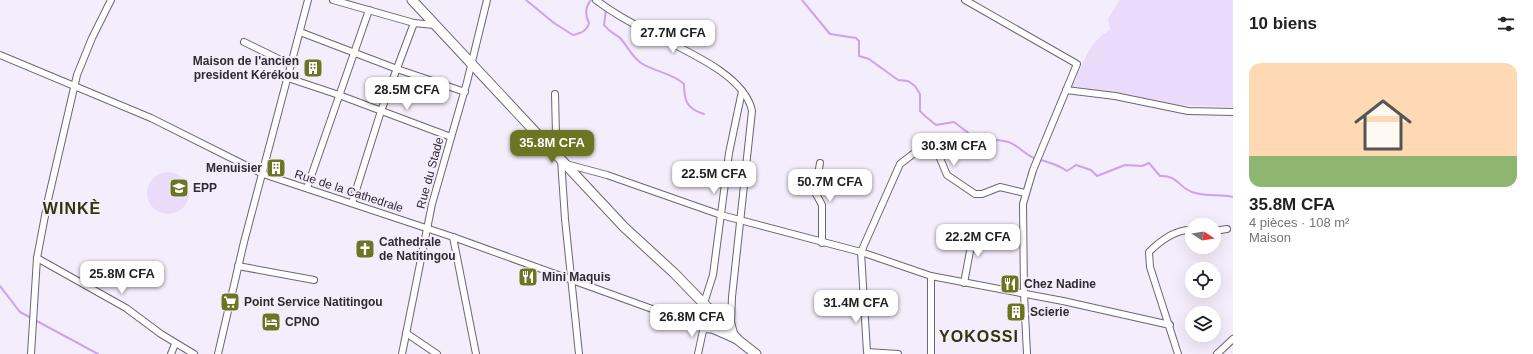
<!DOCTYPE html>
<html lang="fr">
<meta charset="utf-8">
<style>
body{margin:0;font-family:Arial,sans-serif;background:#f2f2f2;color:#202124;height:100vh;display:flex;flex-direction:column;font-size:15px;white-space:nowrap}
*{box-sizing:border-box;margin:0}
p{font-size:13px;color:#757577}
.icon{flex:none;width:22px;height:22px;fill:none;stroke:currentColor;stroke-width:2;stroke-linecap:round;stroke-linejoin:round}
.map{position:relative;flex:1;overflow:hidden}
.drawer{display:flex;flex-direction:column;background:#fff;width:300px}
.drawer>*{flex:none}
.needle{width:26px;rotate:102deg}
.tools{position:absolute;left:1185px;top:218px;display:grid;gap:8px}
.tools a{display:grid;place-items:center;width:36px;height:36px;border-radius:50%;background:#fff;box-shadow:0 4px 16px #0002;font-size:20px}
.price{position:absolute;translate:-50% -34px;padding:0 9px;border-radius:8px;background:#fff;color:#222;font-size:13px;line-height:26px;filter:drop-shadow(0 1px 2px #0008)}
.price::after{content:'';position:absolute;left:50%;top:24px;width:12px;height:9px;margin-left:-6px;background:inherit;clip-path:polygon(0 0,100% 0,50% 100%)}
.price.current{background:#6a7621;color:#fff}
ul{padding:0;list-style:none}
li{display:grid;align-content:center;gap:8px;height:212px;padding:0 16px}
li+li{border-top:1px solid #e0e0e0}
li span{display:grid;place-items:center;height:124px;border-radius:12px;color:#555}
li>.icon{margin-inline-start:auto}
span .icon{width:72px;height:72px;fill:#fffc;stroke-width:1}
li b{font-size:17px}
h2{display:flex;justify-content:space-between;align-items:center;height:48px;padding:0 16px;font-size:17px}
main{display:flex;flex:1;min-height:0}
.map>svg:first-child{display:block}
.green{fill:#ebdbfb}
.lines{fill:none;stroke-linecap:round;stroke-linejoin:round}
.stream{stroke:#cda0f6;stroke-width:2}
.street-casing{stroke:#6c6572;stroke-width:8}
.secondary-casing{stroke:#6c6572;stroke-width:11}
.street{stroke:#fff;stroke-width:6}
.secondary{stroke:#fff;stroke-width:9}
.labels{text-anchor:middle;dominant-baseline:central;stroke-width:4;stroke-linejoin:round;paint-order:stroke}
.poi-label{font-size:12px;font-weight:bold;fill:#2e2b31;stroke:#f4edfb;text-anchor:start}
.street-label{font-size:12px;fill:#2e2b31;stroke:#f4edfb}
.district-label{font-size:16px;font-weight:bold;letter-spacing:1px;fill:#2f350d;stroke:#f4edfb}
</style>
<main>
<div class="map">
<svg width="1233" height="354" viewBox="0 0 1233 354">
<rect width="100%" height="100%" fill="#f4edfb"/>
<g class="green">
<path d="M1120,0h113v107l-56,-2 -49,-10 -56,-8c10,-21 17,-46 38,-57l-2,-11z"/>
<circle cx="168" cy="193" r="21"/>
</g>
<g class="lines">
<g class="stream">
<path d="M526,0l28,23 19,12c8,-2 14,-4 16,-12 -4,-8 -4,-16 2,-23"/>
<path d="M802,0l28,34 26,4 3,3v15l10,3 29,21 10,1 7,5 5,8v17l5,5 11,9 18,-3 25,19c11,-1 27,-3 37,5 6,4 11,9 18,12 12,4 22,5 33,13l9,-6 15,5 6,6 28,-11 17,1 7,-3 11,13c18,-1 18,11 32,16 13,5 28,2 41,5"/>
<path d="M606,10l-2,15c7,9 11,8 17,14 7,8 11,18 20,24 14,9 31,10 43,21 0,17 3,25 20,30"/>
<path d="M0,286l20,26 78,42"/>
</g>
<g class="street-casing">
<g id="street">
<path d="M333,0l81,23 20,2"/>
<path d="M596,0c17,13 35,23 55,33 30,16 94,41 101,78l-20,186 -1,25 3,11"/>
<path d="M965,0l112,64 -44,106 -10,34 1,90 3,60"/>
<path d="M300,32l97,37 68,23"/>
<path d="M244,42l47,23"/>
<path d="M0,55l151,63 112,56 190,63 213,77 35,9"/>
<path d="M288,78l51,17 112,42"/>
<path d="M1066,90l49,6 73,15 45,1"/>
<path d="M554,151l2,-16 -1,-41"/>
<path d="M561,160l4,59 14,135"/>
<path d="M820,163l-5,29 7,13v38"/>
<path d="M566,164l41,11 114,40 140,37 70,24 132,25 107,24"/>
<path d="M307,188l62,-178"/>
<path d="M352,203l29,-92 33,-88"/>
<path d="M1214,231l13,-2"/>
<path d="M453,237l23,117"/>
<path d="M37,258l89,50 35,26 33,20"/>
<path d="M238,266l76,14"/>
<path d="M964,283l10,-53"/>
<path d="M704,303l9,-28 16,-122 13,-62"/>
<path d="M406,333l31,21"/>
<path d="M31,354l6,-96 11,-58 29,-125 15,-37 19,-38"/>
<path d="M171,354l4,-10"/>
<path d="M218,354l26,-112 64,-242"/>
<path d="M402,354l30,-150 35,-122 20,-82"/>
<path d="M698,354l6,-28"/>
<path d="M898,354l-31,-2 -6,-100 39,-88 13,-10 21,-6 3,3 10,24 28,19h7l18,-7 25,6"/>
<path d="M931,354v-78"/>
<path d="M1178,354l-28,-87 -1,-15c11,-11 26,-23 43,-22"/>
<path d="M1217,354l16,-15"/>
</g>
</g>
<g class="secondary-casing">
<g id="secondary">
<path d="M412,0l212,227 50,46 37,38"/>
<circle cx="709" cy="320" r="8"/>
<path d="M717,317l21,23 18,14"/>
<path d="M712,328l25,11"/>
</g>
</g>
<use href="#street" class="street"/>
<use href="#secondary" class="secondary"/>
</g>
<defs>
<g id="building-square" transform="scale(1)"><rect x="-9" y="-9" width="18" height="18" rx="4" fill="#6a7621" stroke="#f4edfb"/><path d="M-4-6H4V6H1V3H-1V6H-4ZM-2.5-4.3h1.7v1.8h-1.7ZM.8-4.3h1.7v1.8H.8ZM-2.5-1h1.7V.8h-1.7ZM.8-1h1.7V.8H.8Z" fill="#fff"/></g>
<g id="school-square" transform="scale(1)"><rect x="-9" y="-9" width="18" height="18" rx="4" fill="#6a7621" stroke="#f4edfb"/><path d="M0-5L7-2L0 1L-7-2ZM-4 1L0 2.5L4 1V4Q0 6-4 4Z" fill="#fff"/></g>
<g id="church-square" transform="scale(1)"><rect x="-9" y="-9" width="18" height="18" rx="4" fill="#6a7621" stroke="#f4edfb"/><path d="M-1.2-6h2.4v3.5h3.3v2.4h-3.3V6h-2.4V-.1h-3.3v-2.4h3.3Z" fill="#fff"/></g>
<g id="restaurant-square" transform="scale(1)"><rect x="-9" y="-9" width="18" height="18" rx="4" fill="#6a7621" stroke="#f4edfb"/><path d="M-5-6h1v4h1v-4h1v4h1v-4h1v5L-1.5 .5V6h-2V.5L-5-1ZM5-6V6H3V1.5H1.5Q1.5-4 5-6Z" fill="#fff"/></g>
<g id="supermarket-square" transform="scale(1)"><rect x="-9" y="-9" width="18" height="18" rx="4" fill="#6a7621" stroke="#f4edfb"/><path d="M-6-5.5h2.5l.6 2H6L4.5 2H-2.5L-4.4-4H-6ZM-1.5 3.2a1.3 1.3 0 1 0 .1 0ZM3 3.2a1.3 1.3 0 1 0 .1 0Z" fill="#fff"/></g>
<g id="hotel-square" transform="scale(1)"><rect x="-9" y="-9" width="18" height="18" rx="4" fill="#6a7621" stroke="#f4edfb"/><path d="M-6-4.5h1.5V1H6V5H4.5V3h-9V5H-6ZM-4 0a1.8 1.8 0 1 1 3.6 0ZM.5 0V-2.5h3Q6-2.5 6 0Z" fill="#fff"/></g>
</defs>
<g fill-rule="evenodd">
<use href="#building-square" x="313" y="68"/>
<use href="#building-square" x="276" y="168"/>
<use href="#school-square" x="179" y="188"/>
<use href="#church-square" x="365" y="249"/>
<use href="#restaurant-square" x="528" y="277"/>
<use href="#restaurant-square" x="1010" y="284"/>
<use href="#supermarket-square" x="230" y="302"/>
<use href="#building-square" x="1016" y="312"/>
<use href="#hotel-square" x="271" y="322"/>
</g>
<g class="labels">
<g class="poi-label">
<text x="299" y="61" text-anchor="end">Maison de l'ancien<tspan x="299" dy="14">president Kérékou</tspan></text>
<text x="262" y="168" text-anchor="end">Menuisier</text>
<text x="193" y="188">EPP</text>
<text x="379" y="242">Cathedrale<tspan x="379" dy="14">de Natitingou</tspan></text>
<text x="542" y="277">Mini Maquis</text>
<text x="1024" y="284">Chez Nadine</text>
<text x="244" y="302">Point Service Natitingou</text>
<text x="1030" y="312">Scierie</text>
<text x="285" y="322">CPNO</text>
</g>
<g class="street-label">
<text transform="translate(430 173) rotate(-75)">Rue du Stade</text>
<text transform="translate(349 191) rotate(18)">Rue de la Cathedrale</text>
</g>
<g class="district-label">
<text x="72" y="208">WINKÈ</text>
<text x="979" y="336">YOKOSSI</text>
</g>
</g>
</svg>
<div class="tools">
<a><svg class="needle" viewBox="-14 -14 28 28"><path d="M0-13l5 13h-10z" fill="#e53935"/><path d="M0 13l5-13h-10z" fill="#757577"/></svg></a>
<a><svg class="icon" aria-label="locate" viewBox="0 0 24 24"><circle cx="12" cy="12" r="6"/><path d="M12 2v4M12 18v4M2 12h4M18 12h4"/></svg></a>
<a><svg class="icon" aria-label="layers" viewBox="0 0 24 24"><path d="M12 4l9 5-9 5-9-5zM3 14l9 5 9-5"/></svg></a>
</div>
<b class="price" style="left:673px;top:54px">27.7M CFA</b>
<b class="price" style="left:407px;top:111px">28.5M CFA</b>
<b class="price current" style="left:552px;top:164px">35.8M CFA</b>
<b class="price" style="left:954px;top:167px">30.3M CFA</b>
<b class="price" style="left:714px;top:195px">22.5M CFA</b>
<b class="price" style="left:830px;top:203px">50.7M CFA</b>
<b class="price" style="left:978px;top:258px">22.2M CFA</b>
<b class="price" style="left:122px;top:295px">25.8M CFA</b>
<b class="price" style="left:856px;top:324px">31.4M CFA</b>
<b class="price" style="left:692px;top:338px">26.8M CFA</b>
</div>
<section class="drawer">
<h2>10 biens<svg class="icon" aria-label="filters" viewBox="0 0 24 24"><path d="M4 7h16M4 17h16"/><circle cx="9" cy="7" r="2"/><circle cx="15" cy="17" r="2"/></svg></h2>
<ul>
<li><span style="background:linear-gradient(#ffd9b3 75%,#8fb573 0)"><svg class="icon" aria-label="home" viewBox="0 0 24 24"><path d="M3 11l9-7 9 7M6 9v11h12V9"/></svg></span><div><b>35.8M CFA</b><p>4 pièces · 108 m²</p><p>Maison</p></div></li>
</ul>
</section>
</main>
